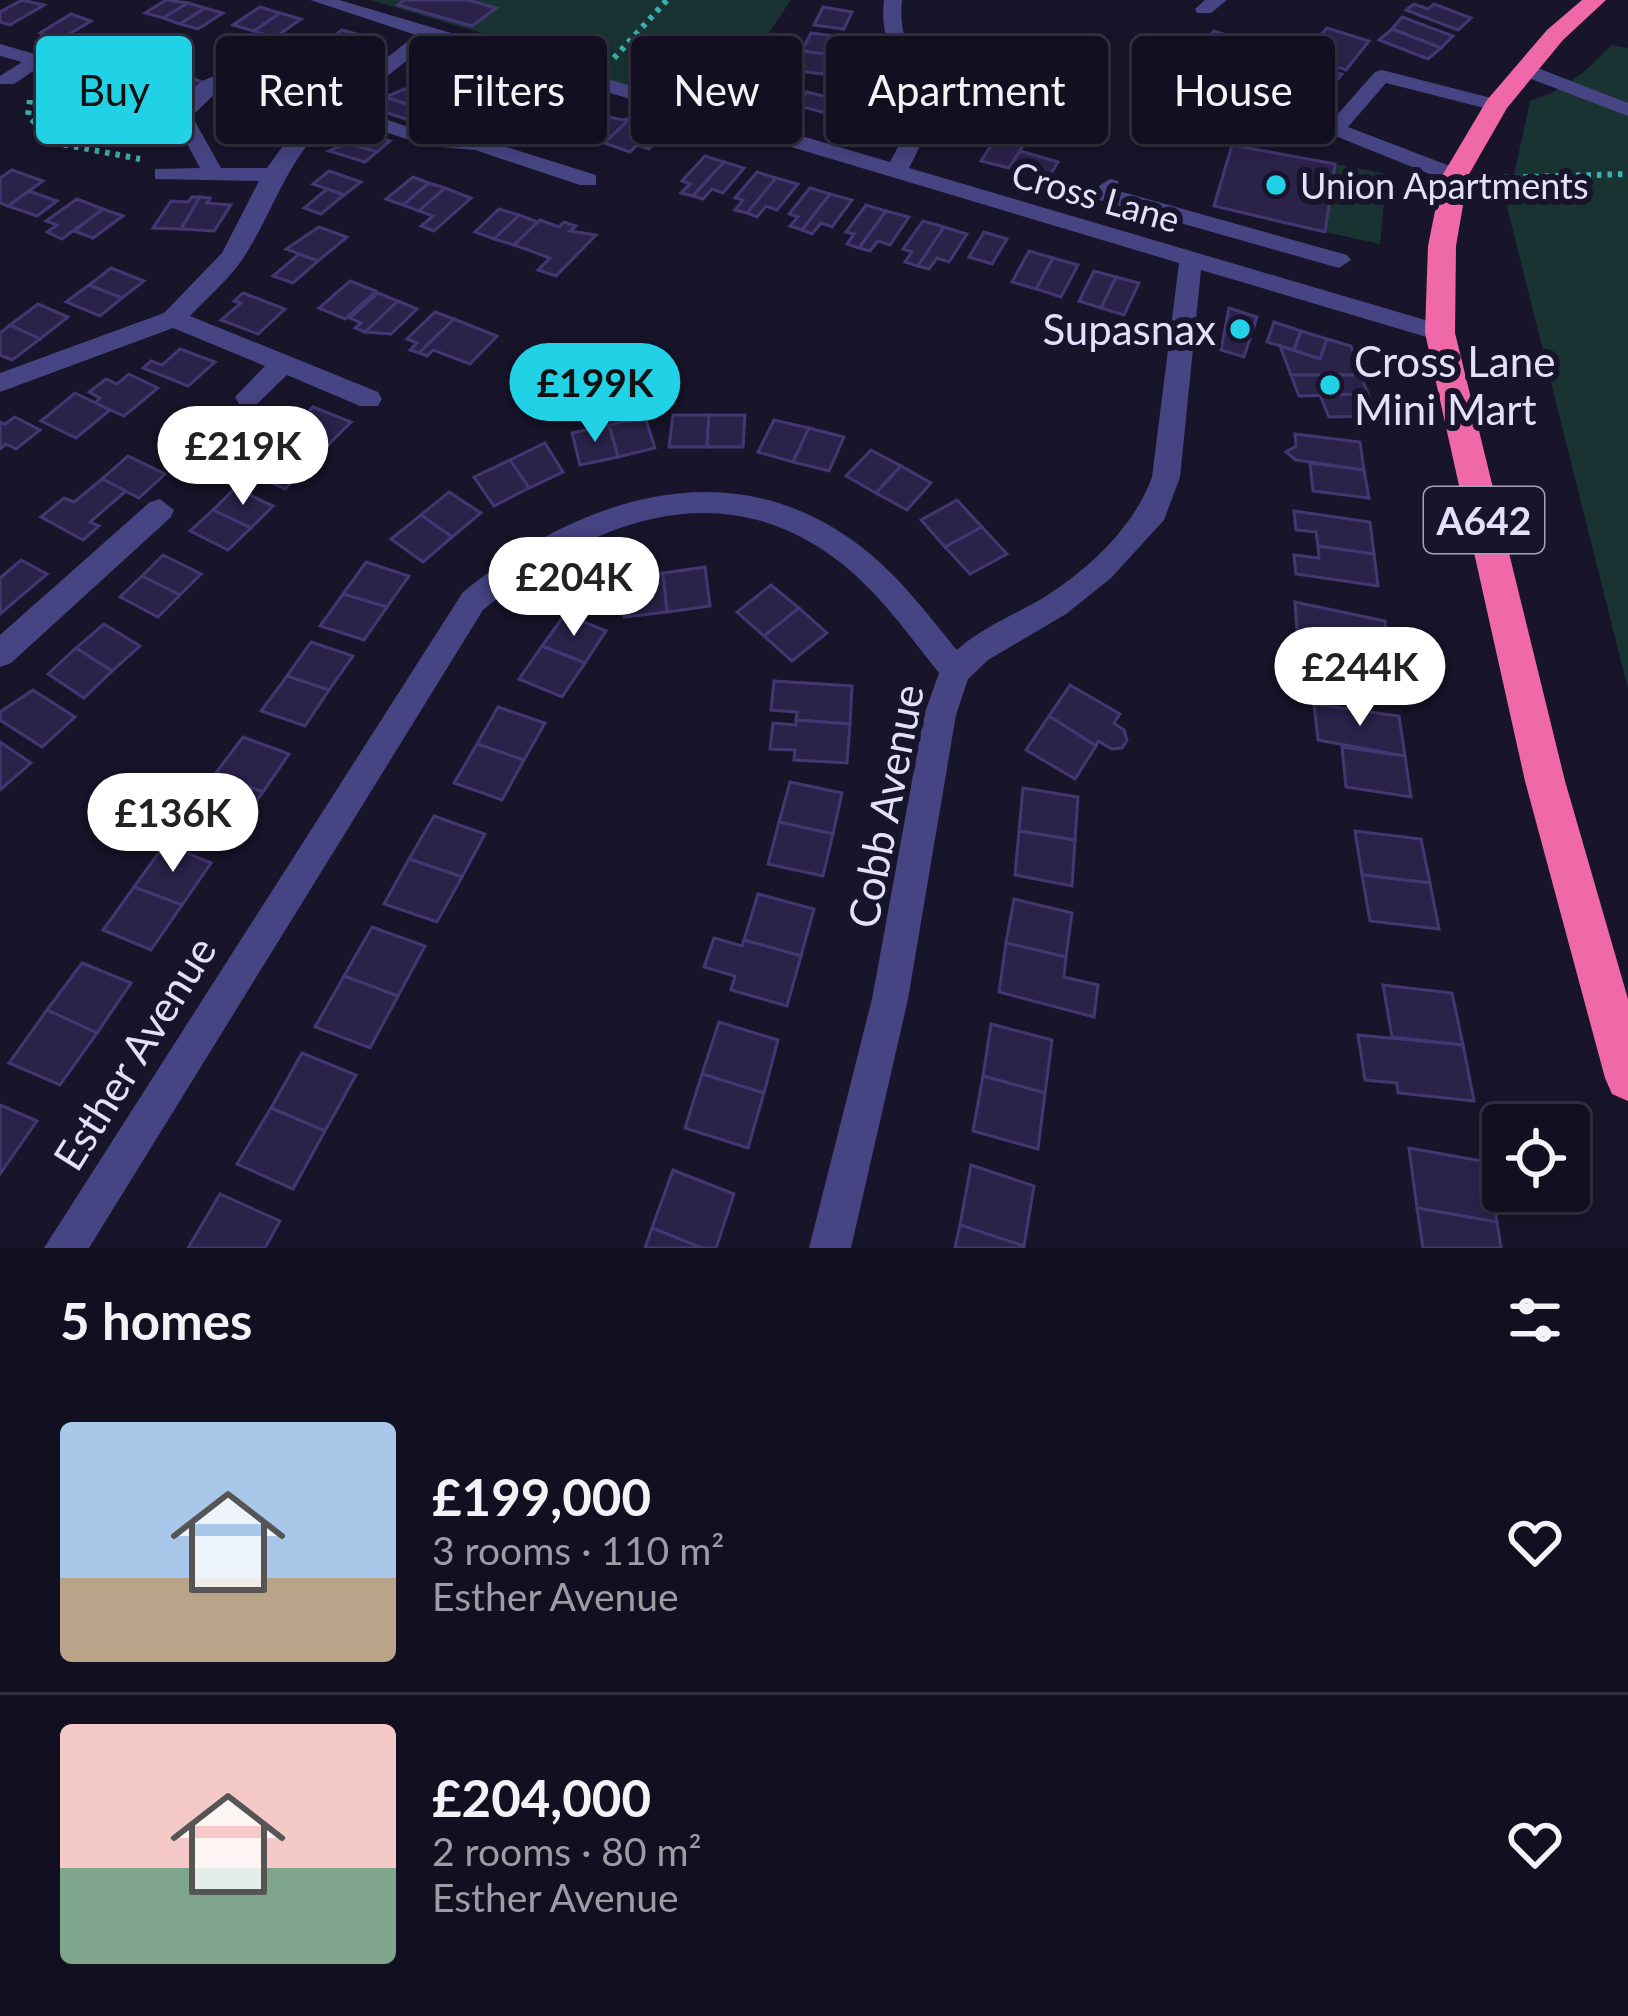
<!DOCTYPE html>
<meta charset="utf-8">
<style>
body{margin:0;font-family:Lato,sans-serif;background:#1b1829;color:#f1f3f6;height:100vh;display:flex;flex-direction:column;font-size:45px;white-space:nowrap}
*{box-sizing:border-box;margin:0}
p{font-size:39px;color:#9c9ca5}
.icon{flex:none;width:66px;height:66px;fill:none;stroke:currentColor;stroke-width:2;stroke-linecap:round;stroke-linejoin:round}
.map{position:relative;height:1248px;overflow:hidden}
.side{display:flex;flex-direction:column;background:#120f20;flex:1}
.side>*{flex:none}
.guide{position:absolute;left:36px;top:36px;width:1557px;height:108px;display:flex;gap:24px}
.buttons{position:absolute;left:1482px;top:1104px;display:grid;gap:24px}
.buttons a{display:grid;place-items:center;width:108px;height:108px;border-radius:12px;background:#120f20;box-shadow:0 6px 18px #0003,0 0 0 3px #312f3e;font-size:60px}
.price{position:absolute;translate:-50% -102px;padding:0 27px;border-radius:42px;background:#fff;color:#222;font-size:39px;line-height:78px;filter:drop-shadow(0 3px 6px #0008)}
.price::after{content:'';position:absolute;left:50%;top:72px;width:36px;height:27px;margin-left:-18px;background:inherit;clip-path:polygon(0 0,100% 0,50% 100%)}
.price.on{background:#21d2e7;color:#111}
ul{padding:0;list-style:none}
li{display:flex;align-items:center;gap:36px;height:300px;padding:0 60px}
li+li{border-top:3px solid #312f3e}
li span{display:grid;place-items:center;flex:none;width:336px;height:240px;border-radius:12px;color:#555}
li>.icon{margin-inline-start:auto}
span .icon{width:144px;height:144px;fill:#fffc;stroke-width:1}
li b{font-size:51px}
h2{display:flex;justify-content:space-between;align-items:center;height:144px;padding:0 60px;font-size:51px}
.pill{padding:0 42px;border-radius:12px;background:#120f20;box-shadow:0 6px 18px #0003,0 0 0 3px #312f3e;font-size:42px;line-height:108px}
.pill.on{background:#21d2e7;color:#111}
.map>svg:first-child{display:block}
.green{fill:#183332}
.building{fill:#2a2249;stroke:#433772;stroke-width:3}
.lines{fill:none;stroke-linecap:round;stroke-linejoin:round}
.path{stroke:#3fb1ab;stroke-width:6;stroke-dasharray:4.5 6;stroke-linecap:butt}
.minor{fill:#474483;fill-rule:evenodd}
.highway{fill:#ef68a8;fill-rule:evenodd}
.poi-dot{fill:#21d2e7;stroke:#18142a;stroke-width:4.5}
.labels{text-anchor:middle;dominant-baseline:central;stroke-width:12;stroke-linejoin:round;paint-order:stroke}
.far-poi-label{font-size:36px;fill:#e3e0fc;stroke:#18142a;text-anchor:start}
.far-street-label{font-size:36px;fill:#e3e0fc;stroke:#18142a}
.shield{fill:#18142a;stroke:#a6a3bd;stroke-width:3}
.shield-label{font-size:39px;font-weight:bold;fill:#e3e0fc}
.poi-label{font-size:42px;fill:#e3e0fc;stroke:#18142a;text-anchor:end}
.street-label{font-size:42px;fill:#e3e0fc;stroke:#18142a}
</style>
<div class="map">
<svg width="1628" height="1248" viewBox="0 0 1628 1248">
<rect width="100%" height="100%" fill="#18142a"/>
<g class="green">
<path d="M371,0h420l-79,117 -227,-68 10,-12z"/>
<path d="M1611,45l17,3v641l-121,-482 23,-106c34,-10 57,-30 81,-56z"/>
<path d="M1335,164l52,10 -7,70 -55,-12z"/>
</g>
<g class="building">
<path d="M22,0l22,5 -34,20 -10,-3v-10z"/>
<path d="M166,0l22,3 -25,15 -18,-5z"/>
<path d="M404,0h64l28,8 -24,18 -74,-21z"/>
<path d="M188,3l17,5 -25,16 -17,-6z"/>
<path d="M1414,4l14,5 6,-5 37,14 -13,12 -52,-20z"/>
<path d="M260,7l20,6 -26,18 -21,-6z"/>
<path d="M823,7l29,5 -8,17 -30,-4z"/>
<path d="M205,8l18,5 -25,16 -18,-5z"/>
<path d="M280,13l21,6 -27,19 -20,-7z"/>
<path d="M71,14l20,7 -32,19 -19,-7z"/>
<path d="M1402,17l51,19 -12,12 -49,-19z"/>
<path d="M1327,28l42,13 -23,29 -43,-15z"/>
<path d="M1392,29l49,19 -13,11 -49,-19z"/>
<path d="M342,30l28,8 -14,11 8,2 -6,5 -37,-10z"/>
<path d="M1214,31l117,40 11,3 -17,21 -130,-45z"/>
<path d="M811,33l30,4 -9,18 -30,-4z"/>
<path d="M114,40l34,11 -17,11 -33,-12z"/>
<path d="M965,43l33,7 -9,16 -34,-7z"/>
<path d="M98,50l24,8 -16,10 -25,-9z"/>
<path d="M998,50l34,7 -8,16 -35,-7z"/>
<path d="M1195,50l130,45 -18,22 -132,-47z"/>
<path d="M802,51l30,4 -9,19 -31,-4z"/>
<path d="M304,58l29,9 -15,11 -28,-10z"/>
<path d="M81,59l25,9 -25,15 -20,-7z"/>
<path d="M445,61l32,9 -20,17 -38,-11z"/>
<path d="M290,68l28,10 -14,11 -30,-10z"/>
<path d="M167,69l22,8 -29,18 -21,-8z"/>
<path d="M1175,70l132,47 -19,22 -133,-48z"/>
<path d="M751,75l28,8 -14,15 -28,-8z"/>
<path d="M189,77l16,6 -28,18 -17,-6z"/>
<path d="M1029,79l30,8 -12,18 -31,-9z"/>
<path d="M407,88l29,9 -14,12 -37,-12z"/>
<path d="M264,91l29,10 -19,13 -28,-10z"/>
<path d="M807,92l36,9 -10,14 -37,-10z"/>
<path d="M849,95l25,6 -19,24 -25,-7z"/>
<path d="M1016,96l31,9 -13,19 -31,-9z"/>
<path d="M385,97l37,12 -13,11 -31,-10 8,-6 -7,-3z"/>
<path d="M555,99l17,5 -22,19 -16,-6z"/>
<path d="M490,102l15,5 -21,18 -20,-1z"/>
<path d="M246,104l28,10 -36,22 -20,-8z"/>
<path d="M572,104l22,10 -16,14 -28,-5z"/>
<path d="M505,107l16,5 -24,22 -8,-3 3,-3 -8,-3z"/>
<path d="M594,114l30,6 8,-3 -26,24 -28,-13z"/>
<path d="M632,117l32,17 -15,15 -12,-4 -7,7 -26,-9z"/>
<path d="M355,130l35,11 -13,11 -30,-9z"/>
<path d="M997,136l27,8 -15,24 -28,-7z"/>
<path d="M347,143l30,9 -12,10 -36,-11z"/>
<path d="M1232,145l103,19 -10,68 -111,-26z"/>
<path d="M1020,151l38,11 -9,15 -39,-11z"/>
<path d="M705,156l19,6 -31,34 -12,-3 9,-9 -8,-3z"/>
<path d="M724,162l20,6 -21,25 -11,-4 -9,10 -10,-3z"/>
<path d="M12,170l31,11 -35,25 -8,-3v-25z"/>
<path d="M329,171l32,11 -17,13 -31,-11z"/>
<path d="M757,172l19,6 -29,35 -12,-3 8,-10 -8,-2z"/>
<path d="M413,177l16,6 -26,22 -17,-6z"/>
<path d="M776,178l22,6 -21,26 -11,-4 -9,11 -10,-4z"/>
<path d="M429,183l16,5 -26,23 -16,-6z"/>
<path d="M445,188l26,10 -37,33 -13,-5 12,-10 -14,-5z"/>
<path d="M810,188l20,6 -28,36 -12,-4 8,-9 -9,-3z"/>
<path d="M327,189l17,6 -23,19 -17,-6z"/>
<path d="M29,191l28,10 -20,15 -29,-10z"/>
<path d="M830,194l22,6 -20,27 -11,-4 -9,11 -10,-4z"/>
<path d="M192,197h8l-19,32 -28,-1 18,-27 17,1z"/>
<path d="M200,197l10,1 -3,5 24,2 -17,26 -33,-2z"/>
<path d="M77,199l26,10 -41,30 -15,-7 10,-7 -11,-4z"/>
<path d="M866,205l20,6 -27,37 -12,-4 7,-10 -8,-2z"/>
<path d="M103,209l20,7 -30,22 -19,-7z"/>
<path d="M499,209l20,6 -25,24 -19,-7z"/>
<path d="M886,211l23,6 -19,28 -12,-4 -8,10 -11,-3z"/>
<path d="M519,215l19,7 -24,23 -20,-6z"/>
<path d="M540,220l19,7 5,-5 12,4 -6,5 26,4 -40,41 -18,-6 12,-12 -36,-13z"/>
<path d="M923,221l21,6 -26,39 -13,-4 7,-10 -9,-3z"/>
<path d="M319,227l28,10 -29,24 -32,-12z"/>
<path d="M944,227l23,7 -18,28 -12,-4 -8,11 -11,-3z"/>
<path d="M984,232l23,7 -15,25 -23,-7z"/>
<path d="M1029,251l24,7 -17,31 -24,-7z"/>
<path d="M299,254l19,7 -25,22 -20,-7z"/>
<path d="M1053,258l25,7 -17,32 -25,-8z"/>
<path d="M111,268l33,13 -22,17 -33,-13z"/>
<path d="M1094,271l22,6 -15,31 -22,-7z"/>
<path d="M1116,277l23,6 -15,32 -23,-7z"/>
<path d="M350,281l26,10 -31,28 -26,-11z"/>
<path d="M89,285l33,13 -22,18 -34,-14z"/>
<path d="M243,293l42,16 -27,25 -37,-14 20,-17 -7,-2z"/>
<path d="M378,293l20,8 -33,31 -10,-4 6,-5 -11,-5z"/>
<path d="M398,301l19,8 -26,25 -26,-2z"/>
<path d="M38,304l30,13 -28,22 -30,-14z"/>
<path d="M1229,308l28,9 -13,40 -23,-7z"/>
<path d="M435,312l19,7 -35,34 -9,-3 7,-7 -10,-4z"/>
<path d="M454,319l43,17 -27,28 -37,-14 -6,6 -8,-3z"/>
<path d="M1274,322l27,9 -7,19 -27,-8z"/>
<path d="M10,325l30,14 -28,21 -12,-5v-22z"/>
<path d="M1301,331l26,8 -7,20 -26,-9z"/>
<path d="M1327,339l24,7 10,29h-70l-11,-29 40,13z"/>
<path d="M180,349l35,13 -27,24 -45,-18 8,-7 11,4z"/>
<path d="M129,374l29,14 -34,28 -29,-13 5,-5 -11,-6 17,-13 11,5z"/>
<path d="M1291,375h70l7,19 -69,2z"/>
<path d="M75,393l35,17 -34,28 -35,-17z"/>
<path d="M1368,394l8,22 -47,1 -9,-22z"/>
<path d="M313,407l38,15 -28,28 -38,-16z"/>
<path d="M673,415h36l-2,32h-38z"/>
<path d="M709,415h36l-2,32h-36z"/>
<path d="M15,417l25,13 -24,19 -10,-5 -6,5v-27l5,2z"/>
<path d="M645,417l10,31 -37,9 -9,-32z"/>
<path d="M774,420l35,8 -16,34 -35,-10z"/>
<path d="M609,425l9,32 -38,8 -8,-32z"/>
<path d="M809,428l35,9 -15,34 -36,-9z"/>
<path d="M285,434l38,16 -19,19 -39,-16z"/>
<path d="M1295,434l65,8 4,28 -68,-10 -10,-8 10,-6z"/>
<path d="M545,443l18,29 -34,16 -19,-28z"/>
<path d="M871,450l30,16 -25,27 -30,-17z"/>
<path d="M265,453l39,16 -19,20 -39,-17z"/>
<path d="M128,456l37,18 -26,24 -37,-19z"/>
<path d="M510,460l19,28 -35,18 -20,-29z"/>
<path d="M1310,463l54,7 5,28 -56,-7z"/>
<path d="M901,466l30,17 -24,27 -31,-17z"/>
<path d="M102,479l24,12 -36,31 9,4 -16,14 -42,-23 23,-19 10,4z"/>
<path d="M235,488l38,18 -22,22 -38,-18z"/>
<path d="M449,492l32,21 -29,24 -31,-22z"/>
<path d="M957,500l25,27 -37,20 -24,-27z"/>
<path d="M213,510l38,18 -23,22 -38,-19z"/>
<path d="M1294,511l76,11 4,32 -56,-8 -2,-14 -20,-2z"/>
<path d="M421,515l31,22 -29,25 -32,-23z"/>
<path d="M982,527l25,27 -37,20 -25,-27z"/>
<path d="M1318,546l56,8 4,32 -82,-12 -2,-19 25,3z"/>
<path d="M163,555l38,19 -21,21 -38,-19z"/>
<path d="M21,560l26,14 -47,40v-36z"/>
<path d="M366,562l43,14 -22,31 -44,-13z"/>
<path d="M705,567l5,39 -43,6 -4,-39z"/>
<path d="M663,573l4,39 -43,5 -3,-39z"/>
<path d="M142,576l38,19 -22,22 -38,-20z"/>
<path d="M771,585l28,23 -35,28 -27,-24z"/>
<path d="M343,594l44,13 -23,33 -44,-14z"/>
<path d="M1295,602l90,19 5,38 -92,-13z"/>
<path d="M799,608l28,25 -35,28 -28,-25z"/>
<path d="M565,614l41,17 -21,32 -43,-17z"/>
<path d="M104,624l36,22 -28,25 -36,-23z"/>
<path d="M311,642l42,14 -24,34 -42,-14z"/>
<path d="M542,646l43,17 -23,34 -43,-18z"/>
<path d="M76,648l36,23 -28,27 -36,-24z"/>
<path d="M287,676l42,14 -24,36 -44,-15z"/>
<path d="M774,681l78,5 -2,38 -54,-4 1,-8 -26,-2z"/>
<path d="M1070,685l50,29 -6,9 10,7 3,10 -5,8 -10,1 -14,-8 -2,5 -47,-30z"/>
<path d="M33,690l42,27 -33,30 -42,-27v-8z"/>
<path d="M1314,704l85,12 6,40 -87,-16z"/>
<path d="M498,707l47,16 -21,37 -47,-16z"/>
<path d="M1049,716l47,30 -21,33 -49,-29z"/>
<path d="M796,720l54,4 -3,39 -53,-3 1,-10 -25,-1 3,-26 23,2z"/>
<path d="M243,737l46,17 -26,38 -48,-18z"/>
<path d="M0,742l31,21 -31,27z"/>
<path d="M477,744l47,16 -22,40 -48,-17z"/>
<path d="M1342,747l63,9 6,41 -65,-10z"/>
<path d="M215,774l48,18 -28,39 -48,-18z"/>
<path d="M790,782l52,11 -9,41 -54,-12z"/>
<path d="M1023,788l55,9 -3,43 -56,-9z"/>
<path d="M434,816l51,18 -23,43 -53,-18z"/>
<path d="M779,822l54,12 -10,42 -55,-12z"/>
<path d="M1019,831l56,9 -3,46 -57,-11z"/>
<path d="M1355,831l66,8 9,44 -68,-8z"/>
<path d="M165,844l46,19 -29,42 -48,-18z"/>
<path d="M409,859l53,18 -25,45 -53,-18z"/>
<path d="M1362,875l68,8 9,46 -69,-8z"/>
<path d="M134,887l48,18 -31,45 -48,-20z"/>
<path d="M758,894l56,15 -13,47 -57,-16z"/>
<path d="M1014,899l58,14 -6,44 -60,-14z"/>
<path d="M372,927l53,19 -27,50 -54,-20z"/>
<path d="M714,938l28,8 2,-6 57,16 -14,50 -56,-16 4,-14 -31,-9z"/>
<path d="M1006,943l60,14 -2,20 34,8 -4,32 -95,-25z"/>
<path d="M82,963l49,20 -34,50 -50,-23z"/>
<path d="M344,976l54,20 -28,52 -55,-21z"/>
<path d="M1383,985l69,8 11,52 -71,-8z"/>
<path d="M47,1010l50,23 -37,52 -51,-22z"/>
<path d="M719,1022l59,18 -14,53 -62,-19z"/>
<path d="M991,1024l61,16 -7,53 -62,-17z"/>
<path d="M1358,1035l105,10 11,56 -76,-8 -1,-10 -32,-3z"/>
<path d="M302,1053l54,22 -31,56 -54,-23z"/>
<path d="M702,1074l62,19 -16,55 -63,-20z"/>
<path d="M983,1076l62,17 -7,56 -65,-18z"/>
<path d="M0,1105l37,16 -37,53z"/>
<path d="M271,1108l54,23 -32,58 -56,-25z"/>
<path d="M1409,1148l78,14 10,60 -80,-14z"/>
<path d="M971,1165l63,21 -10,60 -64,-21z"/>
<path d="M673,1170l61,24 -18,54h-14l-50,-20z"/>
<path d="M220,1194l60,27 -15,27h-77z"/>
<path d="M1417,1208l80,14 4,26h-78z"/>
<path d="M960,1225l64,21v2h-69z"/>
<path d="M652,1228l50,20h-57z"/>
</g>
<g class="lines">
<g class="path">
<path d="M614,58l53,-58"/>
<path d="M30,100l-2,16 28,27 84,16"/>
<path d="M1492,178l136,-4"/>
</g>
<g class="minor">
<path d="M310,0h29l551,162c55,-97 -15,-82 -6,-162h18c-8,83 65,62 7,168l540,159 3,6 -12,8 -239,-71 -21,207 -16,43 -53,58 -45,36 -78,46 -20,19 -12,36 -48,284 -57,249h-42l63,-249 52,-284 15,-42c-30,-38 -59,-79 -98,-110 -120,-95 -253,-41 -358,47l-394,638h-45l419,-656c116,-94 270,-147 401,-43 36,28 64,66 93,101 23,-21 54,-34 81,-49 47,-28 96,-73 114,-124l27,-214 -746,-223 -85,67 82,27 54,6 112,35v10h-16l-105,-35 -47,-4 -92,-30c-50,40 -60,93 -94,144 -14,20 -35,38 -52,56l188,76 4,7 -4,7h-18l-73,-31 -30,29h-18l-4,-7 30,-31 -92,-38 -173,64v-19l164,-60 58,-60 37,-72 -104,-2v-10l45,-1 -28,-52c12,-19 29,-43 53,-40v8l-33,32 29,52h46l28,-39 121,-94z"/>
<path d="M1205,0h22l-16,13h-14l-2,-4z"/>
<path d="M0,44l45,13 3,4 -34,23h-14v-8l22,-14 -22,-6z"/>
<path d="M1521,67h14l93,36v13l-107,-41z"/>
<path d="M1382,70l121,31 3,4 -10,6 -110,-28 -38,44 115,44v10h-16l-119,-48v-8l47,-53z"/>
<path d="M1110,179l8,2 1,10 228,64 4,5 -12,8 -240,-68v-14z"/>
<path d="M160,499l14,11 -4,8 -159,145 -11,4v-32l150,-133z"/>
</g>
<path class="highway" d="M1582,0h24l-43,40 -56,68 -39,68 -12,70 -1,87 110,448 63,218v102l-16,-7 -7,-16 -80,-297 -100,-448 3,-87 14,-70 45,-76 60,-70z"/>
</g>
<g class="poi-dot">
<circle cx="1276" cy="185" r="12"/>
<circle cx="1240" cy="329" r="12"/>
<circle cx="1330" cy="385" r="12"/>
</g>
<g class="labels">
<g class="far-poi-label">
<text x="1300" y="185">Union Apartments</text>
</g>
<g class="far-street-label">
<text transform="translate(1096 196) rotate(16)">Cross Lane</text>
</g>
<rect class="shield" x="1424" y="487" width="120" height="66" rx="9"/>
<g class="shield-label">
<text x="1484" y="520">A642</text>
</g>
<g class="poi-label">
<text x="1216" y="329">Supasnax</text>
<text x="1354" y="361" text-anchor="start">Cross Lane<tspan x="1354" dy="48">Mini Mart</tspan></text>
</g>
<g class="street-label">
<text transform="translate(885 806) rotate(-79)">Cobb Avenue</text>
<text transform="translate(134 1053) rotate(-58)">Esther Avenue</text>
</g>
</g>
</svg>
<div class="buttons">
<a><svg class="icon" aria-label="locate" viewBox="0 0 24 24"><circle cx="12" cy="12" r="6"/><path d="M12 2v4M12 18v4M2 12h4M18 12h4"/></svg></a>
</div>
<b class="price on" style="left:595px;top:445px">£199K</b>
<b class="price" style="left:243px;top:508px">£219K</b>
<b class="price" style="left:574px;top:639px">£204K</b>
<b class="price" style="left:1360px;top:729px">£244K</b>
<b class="price" style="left:173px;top:875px">£136K</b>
<div class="guide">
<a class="pill on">Buy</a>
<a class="pill">Rent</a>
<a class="pill">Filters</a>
<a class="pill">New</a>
<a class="pill">Apartment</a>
<a class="pill">House</a>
</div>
</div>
<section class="side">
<h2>5 homes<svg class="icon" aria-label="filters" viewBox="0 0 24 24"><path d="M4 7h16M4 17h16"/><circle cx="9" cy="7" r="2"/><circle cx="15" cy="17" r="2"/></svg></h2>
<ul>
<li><span style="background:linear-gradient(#a9c7e8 65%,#b9a48a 0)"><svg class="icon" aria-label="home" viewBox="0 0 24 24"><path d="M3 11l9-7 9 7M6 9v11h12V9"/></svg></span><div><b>£199,000</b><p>3 rooms · 110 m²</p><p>Esther Avenue</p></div><svg class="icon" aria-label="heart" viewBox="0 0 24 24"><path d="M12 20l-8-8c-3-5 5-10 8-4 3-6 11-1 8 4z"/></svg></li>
<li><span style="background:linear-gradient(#f6c9c9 60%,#7fa58c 0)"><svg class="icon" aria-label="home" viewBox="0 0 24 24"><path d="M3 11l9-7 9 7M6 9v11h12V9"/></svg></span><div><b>£204,000</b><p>2 rooms · 80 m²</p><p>Esther Avenue</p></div><svg class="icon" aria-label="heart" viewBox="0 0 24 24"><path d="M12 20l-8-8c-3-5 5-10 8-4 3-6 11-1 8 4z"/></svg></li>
</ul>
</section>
